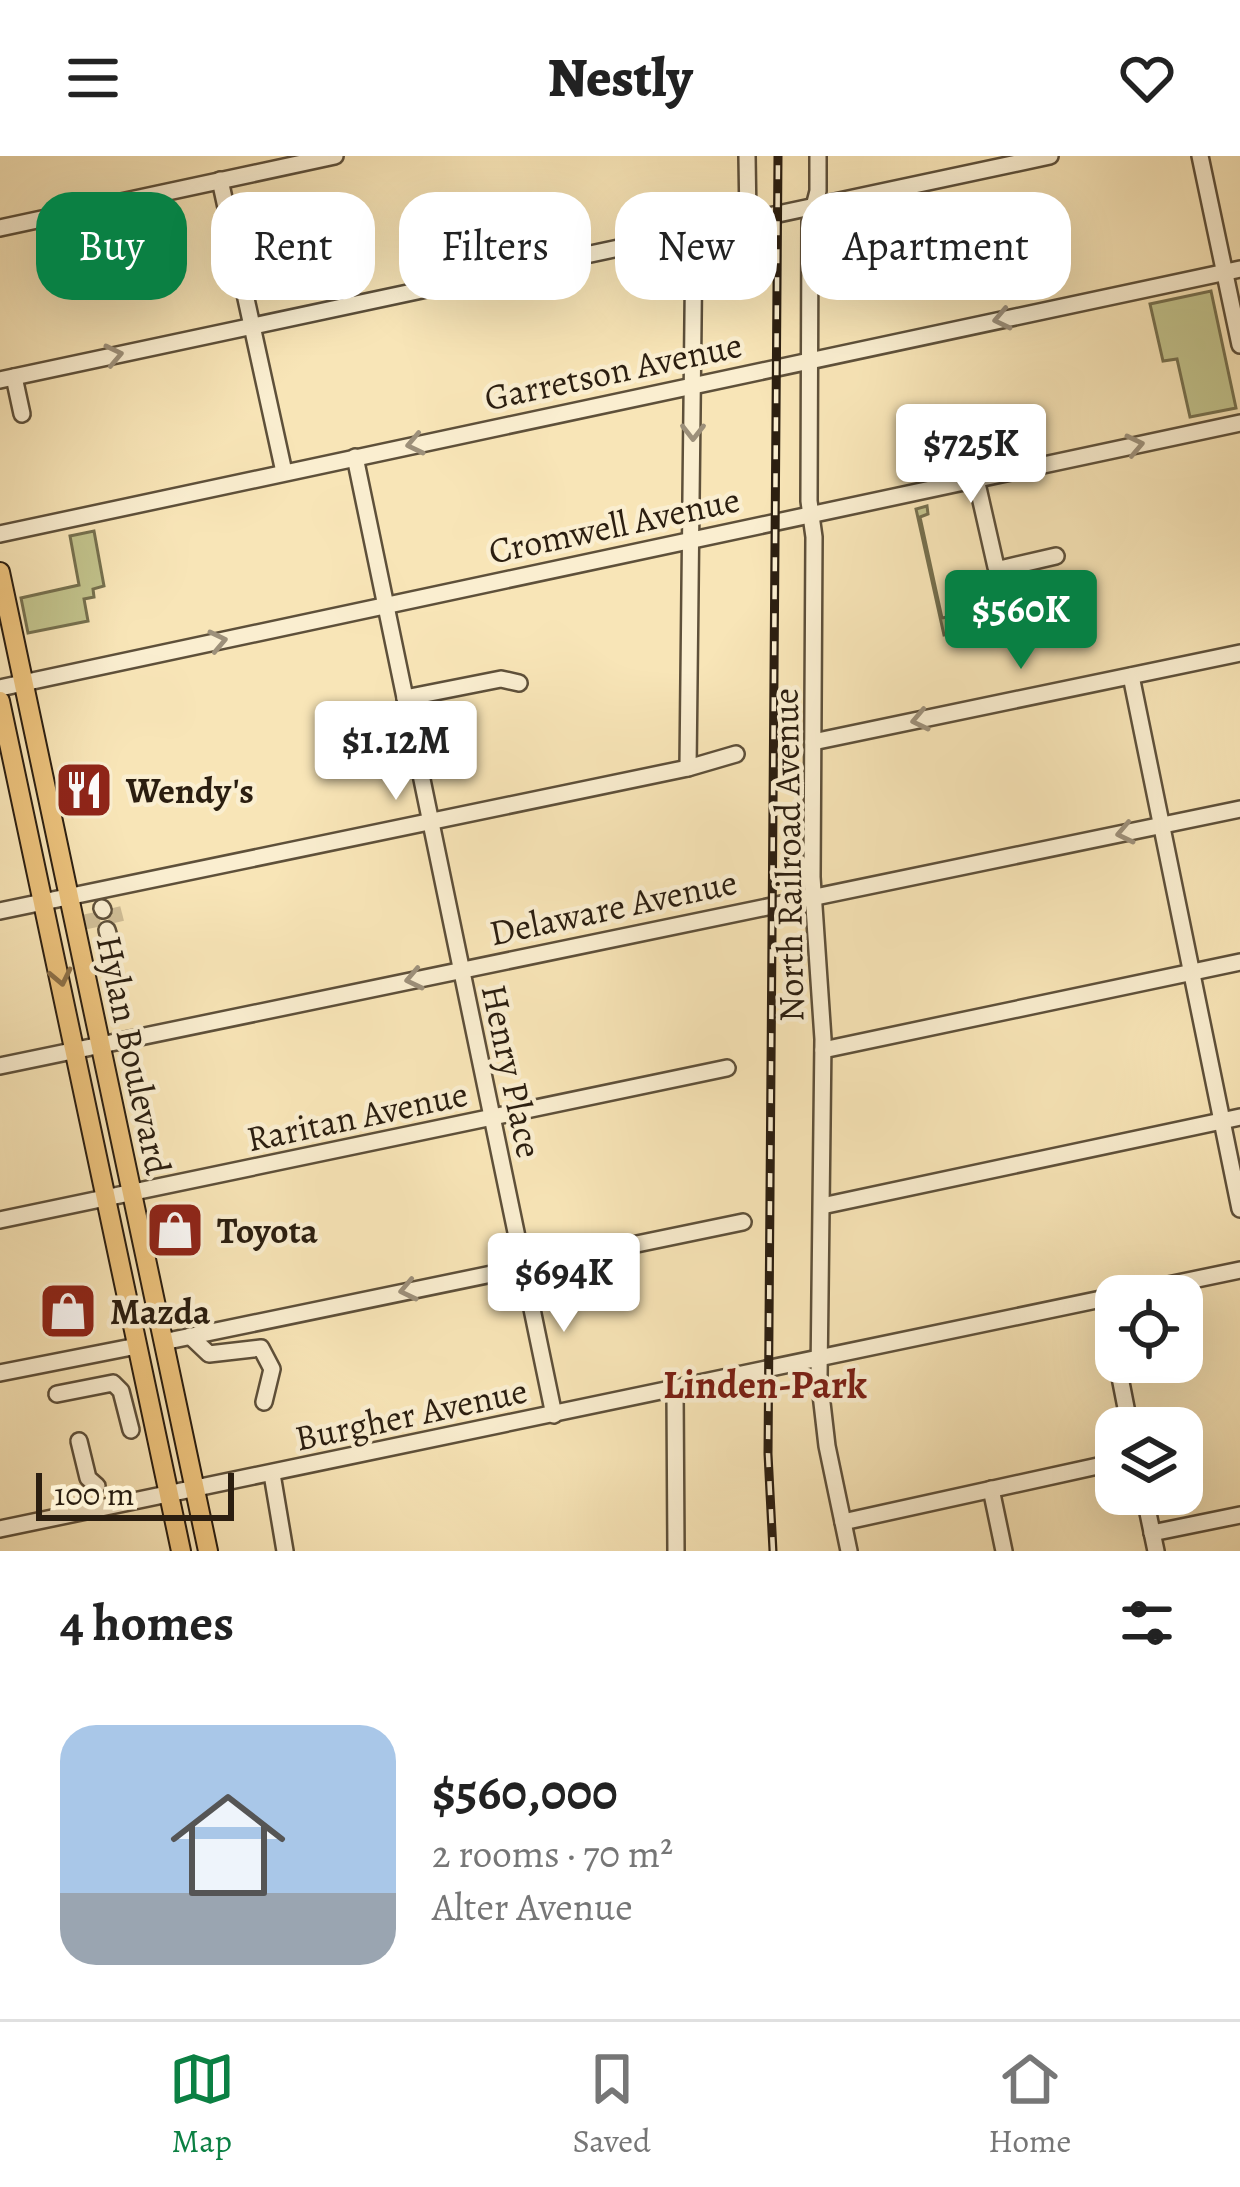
<!DOCTYPE html>
<meta charset="utf-8">
<style>
body{margin:0;font-family:Alegreya,serif;background:#f2f2f2;color:#222;height:100vh;display:flex;flex-direction:column;font-size:45px;white-space:nowrap}
*{box-sizing:border-box;margin:0}
p{font-size:39px;color:#767676}
.icon{flex:none;width:66px;height:66px;fill:none;stroke:currentColor;stroke-width:2;stroke-linecap:round;stroke-linejoin:round}
.map{position:relative;height:1395px;overflow:hidden}
.drawer{display:flex;flex-direction:column;background:#fff;flex:1}
.drawer>*{flex:none}
.hud{position:absolute;left:36px;top:36px;width:1170px;height:108px;display:flex;gap:24px}
.tools{position:absolute;left:1095px;top:1119px;display:grid;gap:24px}
.tools a{display:grid;place-items:center;width:108px;height:108px;border-radius:24px;background:#fff;box-shadow:0 12px 48px #0002;font-size:60px}
.scale{position:absolute;left:36px;bottom:30px;width:198px;box-sizing:border-box;padding-left:12px;border:6px solid #2b1e10;border-top:0;font-size:33px;line-height:42px;white-space:nowrap;color:#2b1e10;-webkit-text-stroke:9px #faeed0;paint-order:stroke}
.price{position:absolute;translate:-50% -102px;padding:0 27px;border-radius:12px;background:#fff;color:#222;font-size:39px;line-height:78px;filter:drop-shadow(0 3px 6px #0008)}
.price::after{content:'';position:absolute;left:50%;top:72px;width:36px;height:27px;margin-left:-18px;background:inherit;clip-path:polygon(0 0,100% 0,50% 100%)}
.price.on{background:#0b8043;color:#fff}
ul{padding:0;list-style:none}
li{display:flex;align-items:center;gap:36px;height:300px;padding:0 60px}
li span{display:grid;place-items:center;flex:none;width:336px;height:240px;border-radius:36px;color:#555}
li>.icon{margin-inline-start:auto}
span .icon{width:144px;height:144px;fill:#fffc;stroke-width:1}
li b{font-size:51px}
h2{display:flex;justify-content:space-between;align-items:center;height:144px;padding:0 60px;font-size:51px}
.chip{padding:0 42px;border-radius:36px;background:#fff;box-shadow:0 12px 48px #0002;font-size:42px;line-height:108px}
.chip.on{background:#0b8043;color:#fff}
header{display:flex;justify-content:space-between;align-items:center;height:156px;padding:0 60px;background:#fff;font-size:54px;font-weight:800}
.dock{display:flex;justify-content:space-around;align-items:center;height:168px;border-top:3px solid #e0e0e0;background:#fff;font-size:33px;color:#767676}
.dock a{display:grid;justify-items:center;gap:6px}
.dock .on{color:#0b8043}
.map>svg:first-child{display:block}
.green{fill:#c2c38c;stroke:#76704e;stroke-width:3}
.lines{fill:none;stroke-linecap:round;stroke-linejoin:round}
.minor-tunnel{stroke:#cfbd96;stroke-width:15;stroke-dasharray:15 8;stroke-linecap:butt}
.minor-casing{stroke:#5e503a;stroke-width:20}
.major-casing{stroke:#2b1e10;stroke-width:22}
.minor{stroke:#faeed0;stroke-width:15}
.major{stroke:#ecc27c;stroke-width:18}
.rail-casing{stroke:#2b1e10;stroke-width:9}
.rail{stroke:#faeed0;stroke-width:4.5;stroke-dasharray:14;stroke-linecap:butt}
.oneway{stroke:#9d907a}
.oneway2{stroke:#8c7046}
.labels{text-anchor:middle;dominant-baseline:central;stroke-width:9;stroke-linejoin:round;paint-order:stroke}
.street-label{font-size:36px;fill:#2b1e10;stroke:#faeed0}
.poi-label{font-size:36px;font-weight:bold;fill:#2b1e10;stroke:#faeed0;text-anchor:start}
.neighbourhood-label{font-size:39px;font-weight:bold;fill:#7a1f14;stroke:#faeed0}
</style>
<header><svg class="icon" aria-label="menu" viewBox="0 0 24 24"><path d="M4 6h16M4 12h16M4 18h16"/></svg>Nestly<svg class="icon" aria-label="heart" viewBox="0 0 24 24"><path d="M12 20l-8-8c-3-5 5-10 8-4 3-6 11-1 8 4z"/></svg></header>
<div class="map">
<svg width="1240" height="1395" viewBox="0 0 1240 1395">
<rect width="100%" height="100%" fill="#f8e5b7"/>
<filter id="stains"><feTurbulence type="fractalNoise" baseFrequency=".00167" numOctaves="4"/><feColorMatrix values="0 0 0 0 .2 0 0 0 0 .09 0 0 0 0 .02 0 0 0 .5 -.17"/></filter>
<radialGradient id="worn" r=".72"><stop offset=".6" stop-color="#630" stop-opacity="0"/><stop offset="1" stop-color="#630" stop-opacity=".3"/></radialGradient>
<g class="green">
<path d="M1211,135l25,117 -46,9 -13,-58 -14,2 -13,-57z"/>
<path d="M927,350l1,8 -8,3 22,101 36,-7 -3,-15 10,-3 4,16 96,-21 3,16 -144,31 -28,-126z"/>
<path d="M94,375l10,55 -11,3 1,8 -10,2 4,22 -60,12 -7,-35 58,-13 -9,-49z"/>
</g>
<g class="lines">
<g class="minor-tunnel">
<path d="M113,752l5,20"/>
<path d="M91,757l4,20"/>
</g>
<g class="minor-casing">
<g id="minor">
<path d="M747,0l1,64"/>
<path d="M818,0v35l-8,31 -1,279 5,36 -2,340 11,162 -4,338 8,69 22,105"/>
<path d="M1200,0l40,189"/>
<path d="M220,24l64,292"/>
<path d="M0,72l335,-72"/>
<path d="M14,221l8,37"/>
<path d="M0,224l1050,-224"/>
<path d="M355,301l199,958"/>
<path d="M976,323l20,88 4,2 56,-13"/>
<path d="M0,378l1240,-265"/>
<path d="M1131,520l109,533"/>
<path d="M0,532l1240,-265"/>
<path d="M405,542l96,-19 18,4"/>
<path d="M813,586l427,-89"/>
<path d="M688,612l6,-537"/>
<path d="M102,752l1,2"/>
<path d="M0,755l688,-143 48,-14"/>
<path d="M107,774l2,7"/>
<path d="M823,894l417,-88"/>
<path d="M0,910l1240,-257"/>
<path d="M822,1050l418,-89"/>
<path d="M0,1064l727,-152"/>
<path d="M1104,1142l12,59"/>
<path d="M190,1180l19,18 52,-6 11,21 -8,33"/>
<path d="M163,1186l580,-120"/>
<path d="M1117,1206l13,66"/>
<path d="M0,1217l137,-27"/>
<path d="M675,1235l1,160"/>
<path d="M57,1238l56,-11 8,8 10,39"/>
<path d="M79,1285l9,37 9,8"/>
<path d="M272,1318l13,77"/>
<path d="M991,1333l13,62"/>
<path d="M1144,1338l12,57"/>
<path d="M843,1366l273,-60"/>
<path d="M0,1373l1240,-259"/>
<path d="M1152,1377l88,-18"/>
</g>
</g>
<g class="major-casing">
<g id="major">
<path d="M0,416l208,979"/>
<path d="M0,545l181,850"/>
</g>
</g>
<use href="#minor" class="minor"/>
<use href="#major" class="major"/>
<g class="rail-casing">
<path id="rail" d="M773,1395l-5,-97 10,-1298"/>
</g>
<use href="#rail" class="rail"/>
</g>
<defs><path id="oneway-chevron" d="M-2-3.5L2.5 0L-2 3.5" fill="none" stroke-width="1.6" stroke-linecap="round" stroke-linejoin="round" transform="scale(3)"/></defs>
<g class="oneway">
<use href="#oneway-chevron" transform="translate(1002 163) rotate(168)"/>
<use href="#oneway-chevron" transform="translate(114 199) rotate(-12)"/>
<use href="#oneway-chevron" transform="translate(693 276) rotate(90)"/>
<use href="#oneway-chevron" transform="translate(415 288) rotate(168)"/>
<use href="#oneway-chevron" transform="translate(1135 289) rotate(-12)"/>
<use href="#oneway-chevron" transform="translate(218 485) rotate(-12)"/>
<use href="#oneway-chevron" transform="translate(920 564) rotate(168)"/>
<use href="#oneway-chevron" transform="translate(1125 677) rotate(168)"/>
<use href="#oneway-chevron" transform="translate(414 823) rotate(168)"/>
<use href="#oneway-chevron" transform="translate(408 1134) rotate(168)"/>
</g>
<use class="oneway2" href="#oneway-chevron" transform="translate(61 821) rotate(78)"/>
<defs>
<g id="restaurant-square" transform="scale(3)"><rect x="-9" y="-9" width="18" height="18" rx="4" fill="#8f2418" stroke="#faeed0"/><path d="M-5-6h1v4h1v-4h1v4h1v-4h1v5L-1.5 .5V6h-2V.5L-5-1ZM5-6V6H3V1.5H1.5Q1.5-4 5-6Z" fill="#fff"/></g>
<g id="shop-square" transform="scale(3)"><rect x="-9" y="-9" width="18" height="18" rx="4" fill="#8f2418" stroke="#faeed0"/><path d="M-5-2.5h2.3a2.7 3.5 0 0 1 5.4 0H5L5.5 6h-11ZM-1.5-2.5h3a1.5 2.3 0 0 0-3 0Z" fill="#fff"/></g>
</defs>
<g fill-rule="evenodd">
<use href="#restaurant-square" x="84" y="634"/>
<use href="#shop-square" x="175" y="1074"/>
<use href="#shop-square" x="68" y="1155"/>
</g>
<g class="labels">
<g class="street-label">
<text transform="translate(613 215) rotate(-12)">Garretson Avenue</text>
<text transform="translate(614 369) rotate(-12)">Cromwell Avenue</text>
<text transform="translate(788 699) rotate(-91)">North Railroad Avenue</text>
<text transform="translate(613 751) rotate(-12)">Delaware Avenue</text>
<text transform="translate(134 899) rotate(78)">Hylan Boulevard</text>
<text transform="translate(512 915) rotate(78)">Henry Place</text>
<text transform="translate(357 960) rotate(-12)">Raritan Avenue</text>
<text transform="translate(411 1258) rotate(-12)">Burgher Avenue</text>
</g>
<g class="poi-label">
<text x="126" y="634">Wendy's</text>
<text x="217" y="1074">Toyota</text>
<text x="110" y="1155">Mazda</text>
</g>
<g class="neighbourhood-label">
<text x="765" y="1228">Linden-Park</text>
</g>
</g>
<rect width="100%" height="100%" filter="url(#stains)"/>
<rect width="100%" height="100%" fill="url(#worn)"/>
</svg>
<div class="tools">
<a><svg class="icon" aria-label="locate" viewBox="0 0 24 24"><circle cx="12" cy="12" r="6"/><path d="M12 2v4M12 18v4M2 12h4M18 12h4"/></svg></a>
<a><svg class="icon" aria-label="layers" viewBox="0 0 24 24"><path d="M12 4l9 5-9 5-9-5zM3 14l9 5 9-5"/></svg></a>
</div>
<div class="scale">100 m</div>
<b class="price" style="left:971px;top:350px">$725K</b>
<b class="price on" style="left:1021px;top:516px">$560K</b>
<b class="price" style="left:396px;top:647px">$1.12M</b>
<b class="price" style="left:564px;top:1179px">$694K</b>
<div class="hud">
<a class="chip on">Buy</a>
<a class="chip">Rent</a>
<a class="chip">Filters</a>
<a class="chip">New</a>
<a class="chip">Apartment</a>
</div>
</div>
<section class="drawer">
<h2>4 homes<svg class="icon" aria-label="filters" viewBox="0 0 24 24"><path d="M4 7h16M4 17h16"/><circle cx="9" cy="7" r="2"/><circle cx="15" cy="17" r="2"/></svg></h2>
<ul>
<li><span style="background:linear-gradient(#a9c7e8 70%,#9aa5b1 0)"><svg class="icon" aria-label="home" viewBox="0 0 24 24"><path d="M3 11l9-7 9 7M6 9v11h12V9"/></svg></span><div><b>$560,000</b><p>2 rooms · 70 m²</p><p>Alter Avenue</p></div></li>
</ul>
</section>
<nav class="dock">
<a class="on"><svg class="icon" aria-label="map" viewBox="0 0 24 24"><path d="M3 6l6-2 6 2 6-2v14l-6 2-6-2-6 2zM9 4v14M15 6v14"/></svg>Map</a>
<a><svg class="icon" aria-label="saved" viewBox="0 0 24 24"><path d="M7 4h10v16l-5-4-5 4z"/></svg>Saved</a>
<a><svg class="icon" aria-label="home" viewBox="0 0 24 24"><path d="M3 11l9-7 9 7M6 9v11h12V9"/></svg>Home</a>
</nav>
